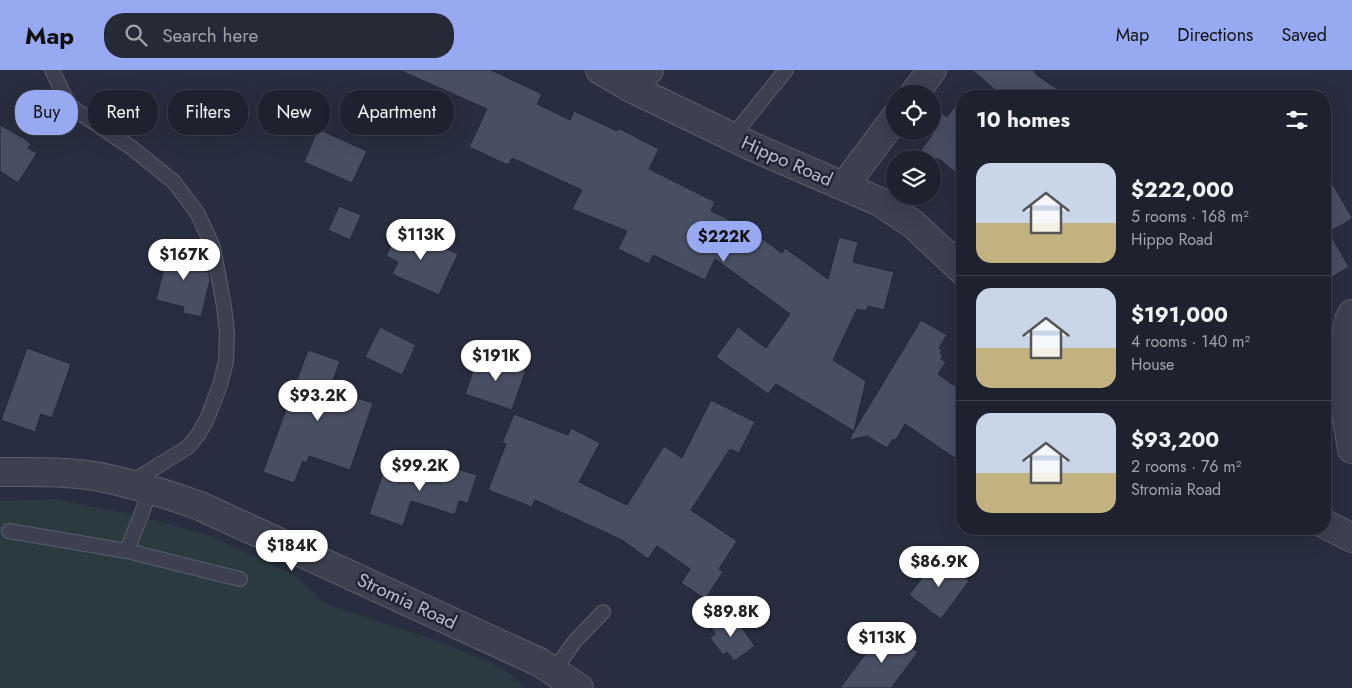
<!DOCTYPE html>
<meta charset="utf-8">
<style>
body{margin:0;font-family:Jost,sans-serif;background:#262a37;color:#f1f3f6;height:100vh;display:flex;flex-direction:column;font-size:19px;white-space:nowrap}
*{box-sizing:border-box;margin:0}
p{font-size:16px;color:#a1a4aa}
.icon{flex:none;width:28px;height:28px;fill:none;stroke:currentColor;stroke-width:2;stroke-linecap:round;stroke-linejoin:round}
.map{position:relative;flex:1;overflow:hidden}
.side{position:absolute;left:956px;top:20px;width:375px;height:445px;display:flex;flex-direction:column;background:#1e222f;border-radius:20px;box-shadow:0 5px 20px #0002,0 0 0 1px #3c3f4b}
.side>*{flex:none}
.guide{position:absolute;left:15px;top:20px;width:475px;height:45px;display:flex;gap:10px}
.tools{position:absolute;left:886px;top:15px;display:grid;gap:10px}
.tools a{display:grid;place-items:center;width:55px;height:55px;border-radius:50%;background:#1e222f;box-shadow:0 5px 20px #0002,0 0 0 1px #3c3f4b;font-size:25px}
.price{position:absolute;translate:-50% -42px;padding:0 11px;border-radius:18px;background:#fff;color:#222;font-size:16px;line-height:32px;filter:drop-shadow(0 1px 2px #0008)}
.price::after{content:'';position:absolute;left:50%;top:30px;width:15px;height:11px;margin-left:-8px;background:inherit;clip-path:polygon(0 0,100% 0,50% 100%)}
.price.selected{background:#97a9f1;color:#111}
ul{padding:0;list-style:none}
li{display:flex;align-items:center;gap:15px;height:125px;padding:0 20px}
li+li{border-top:1px solid #3c3f4b}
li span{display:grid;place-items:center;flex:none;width:140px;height:100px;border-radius:15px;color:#555}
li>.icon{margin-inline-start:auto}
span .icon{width:60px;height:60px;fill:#fffc;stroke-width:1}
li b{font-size:21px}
h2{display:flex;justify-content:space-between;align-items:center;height:60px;padding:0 20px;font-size:21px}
.chip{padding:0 18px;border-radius:20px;background:#1e222f;box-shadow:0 5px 20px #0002,0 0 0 1px #3c3f4b;font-size:18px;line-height:45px}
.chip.selected{background:#97a9f1;color:#111}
header{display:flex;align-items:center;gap:30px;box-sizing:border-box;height:70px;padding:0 25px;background:#97a9f1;color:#111}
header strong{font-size:24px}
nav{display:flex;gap:28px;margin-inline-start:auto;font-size:18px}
.search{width:350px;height:45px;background:#262a37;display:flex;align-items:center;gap:12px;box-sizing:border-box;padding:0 18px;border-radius:20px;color:#a1a4aa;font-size:19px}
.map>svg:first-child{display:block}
.green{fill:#2a3a40}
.building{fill:#494f63;stroke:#232737}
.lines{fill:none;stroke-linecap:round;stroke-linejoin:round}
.service-casing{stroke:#5a5e6d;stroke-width:16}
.minor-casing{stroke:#5a5e6d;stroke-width:30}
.service{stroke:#3c404f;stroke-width:14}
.minor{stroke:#3c404f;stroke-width:28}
.labels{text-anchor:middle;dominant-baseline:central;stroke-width:5;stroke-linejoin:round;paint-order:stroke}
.street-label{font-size:19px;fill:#b9bcca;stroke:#212535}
</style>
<header>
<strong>Map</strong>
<div class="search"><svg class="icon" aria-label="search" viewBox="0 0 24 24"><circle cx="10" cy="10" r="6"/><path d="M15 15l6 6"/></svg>Search here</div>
<nav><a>Map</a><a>Directions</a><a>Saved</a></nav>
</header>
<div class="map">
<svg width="1352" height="618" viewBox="0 0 1352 618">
<rect width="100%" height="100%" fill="#282e3f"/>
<path class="green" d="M54,429l86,17 71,20 83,39 34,30 98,32 64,25 23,14 12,12h-525v-187z"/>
<g class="building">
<path d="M399,0h92l51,24 -5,10 33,16 4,-9 43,20 1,-3 41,21 -10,20 66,33 -4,9 38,18 33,24 3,-5 43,31 11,-42 19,5 -5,20 41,10 -10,38 -16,-4 -2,5 -9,-2 -24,51 33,21 -12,50 67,-111 26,15 -8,13 3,2 -2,3 3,2 -2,4 5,3 -8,12 24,17v72l-57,-39 -9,16 -3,-1 -6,9 -20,-12 -18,4 5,-9 -78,-47 -8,10 -52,-37 22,-30 28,21 24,-34 -75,-55 -10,21 -52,-25 -4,9 -31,-15 9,-18 -55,-22 10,-19 -70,-32 -4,7 -39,-18 18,-38z"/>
<path d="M972,0h61l5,6 30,20h-66z"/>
<path d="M962,27v81l-23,-19h-10l-8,-9 11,-15v-29l15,11z"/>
<path d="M0,55l25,14 6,5 -3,4 9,5 -19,30 -18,-12z"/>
<path d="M318,59l49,22 -15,32 -48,-21z"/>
<path d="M1325,102l27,45v2l-23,13 20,35 -24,14z"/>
<path d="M339,136l22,9 -11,25 -22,-10z"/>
<path d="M400,157l58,27 -19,41 -47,-21 6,-12 -12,-6z"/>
<path d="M170,174l30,7 -5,18 14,3 1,8 -9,37 -18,-4 1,-6 -28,-7z"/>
<path d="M380,257l36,18 -14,30 -37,-18z"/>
<path d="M27,278l44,16 -19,54 -11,-4 -6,18 -34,-12z"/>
<path d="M308,280l32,11 -8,22 4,1 -3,7 40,12 -23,67 -41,-14 -2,7 -4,-2 -9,22 -31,-11z"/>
<path d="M479,284l47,16 -14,40 -47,-16z"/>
<path d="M711,330l44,22 -16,31 -9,-4 -39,61 46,31 -18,28 4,3 -18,27 -24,-16 9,-14 -33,-23 -9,13 -26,-19 -87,-40 -3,7 -44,-17 18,-46 -4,-1 12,-29 54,21 3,-7 29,15 -21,39 48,23 37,-59 18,12z"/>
<path d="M386,394l49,17 6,-17 36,11 -9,28 -9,-2 -4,14 -44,-14 -8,25 -34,-12z"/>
<path d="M937,488l32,23 -28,38 -32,-24z"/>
<path d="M731,543l24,33 -21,15 -7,-9 -4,3 -13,-17 5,-4 -4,-6z"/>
<path d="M884,559l34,23 -14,19 -13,17h-51z"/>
</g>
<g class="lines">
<g class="service-casing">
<g id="service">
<path d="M52,0l16,33 9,8 55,37 42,34 24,32 15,33 11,59 3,27 -1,28 -6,24 -13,34 -9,16 -10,12 -58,36"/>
<path d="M732,67l54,-67"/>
<path d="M151,419l-24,62 113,28"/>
<path d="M9,461l118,20"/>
<path d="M553,602l22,-31 28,-29"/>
</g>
</g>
<g class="minor-casing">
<g id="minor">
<path d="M600,0l31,18 120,58 129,56 33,22 49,46"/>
<path d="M631,18l18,-18"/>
<path d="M914,24l18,-24"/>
<path d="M844,116l51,-68"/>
<path d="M1352,244l-3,6 -7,40v29l10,60"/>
<path d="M0,402c33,0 68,-1 100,5 34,7 67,17 100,29l339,156 40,26"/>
<path d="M1325,454l27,14"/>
</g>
</g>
<use href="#service" class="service"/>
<use href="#minor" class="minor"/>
</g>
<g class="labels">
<g class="street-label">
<text transform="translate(787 91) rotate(24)">Hippo Road</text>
<text transform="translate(407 531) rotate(25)">Stromia Road</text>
</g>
</g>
</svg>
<div class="tools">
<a><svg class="icon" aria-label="locate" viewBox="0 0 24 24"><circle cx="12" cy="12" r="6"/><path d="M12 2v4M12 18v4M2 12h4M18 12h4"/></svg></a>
<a><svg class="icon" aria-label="layers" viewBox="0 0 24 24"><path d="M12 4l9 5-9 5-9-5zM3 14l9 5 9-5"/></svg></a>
</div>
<b class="price" style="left:421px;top:191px">$113K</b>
<b class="price selected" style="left:724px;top:193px">$222K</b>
<b class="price" style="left:184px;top:211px">$167K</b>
<b class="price" style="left:496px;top:312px">$191K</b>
<b class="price" style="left:318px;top:352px">$93.2K</b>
<b class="price" style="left:420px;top:422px">$99.2K</b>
<b class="price" style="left:292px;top:502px">$184K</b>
<b class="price" style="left:939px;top:518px">$86.9K</b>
<b class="price" style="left:731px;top:568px">$89.8K</b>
<b class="price" style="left:882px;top:594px">$113K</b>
<div class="guide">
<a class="chip selected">Buy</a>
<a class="chip">Rent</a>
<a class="chip">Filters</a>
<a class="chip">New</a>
<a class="chip">Apartment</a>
</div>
<section class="side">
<h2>10 homes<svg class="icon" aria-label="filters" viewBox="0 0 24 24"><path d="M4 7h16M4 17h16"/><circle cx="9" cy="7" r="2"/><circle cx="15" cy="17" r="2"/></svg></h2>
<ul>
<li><span style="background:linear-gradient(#c9d6e8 60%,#c2b280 0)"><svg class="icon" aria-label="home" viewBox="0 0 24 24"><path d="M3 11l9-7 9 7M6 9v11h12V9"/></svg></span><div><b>$222,000</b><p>5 rooms · 168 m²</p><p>Hippo Road</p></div></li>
<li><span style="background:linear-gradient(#c9d6e8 60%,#c2b280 0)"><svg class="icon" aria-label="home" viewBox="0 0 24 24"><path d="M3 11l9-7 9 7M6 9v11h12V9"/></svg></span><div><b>$191,000</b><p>4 rooms · 140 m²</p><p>House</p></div></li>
<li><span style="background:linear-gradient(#c9d6e8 60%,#c2b280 0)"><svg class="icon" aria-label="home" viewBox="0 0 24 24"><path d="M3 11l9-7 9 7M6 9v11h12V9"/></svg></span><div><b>$93,200</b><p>2 rooms · 76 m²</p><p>Stromia Road</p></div></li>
</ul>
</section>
</div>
